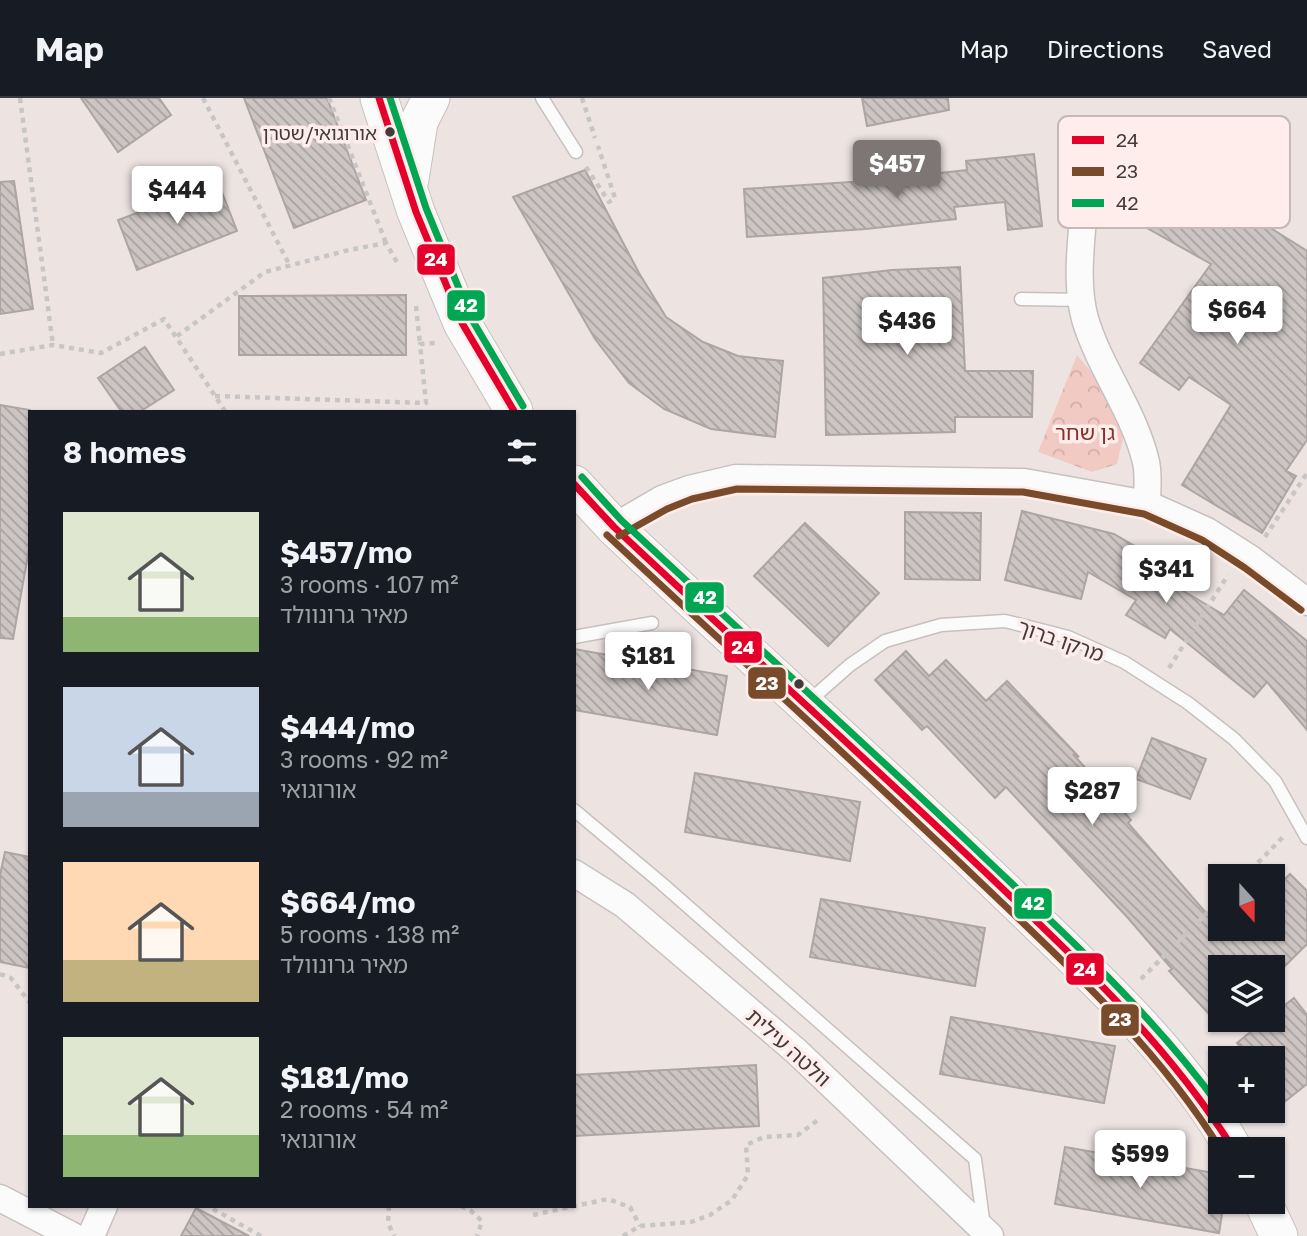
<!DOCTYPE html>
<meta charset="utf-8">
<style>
body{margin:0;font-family:"Golos Text","Noto Sans Hebrew",sans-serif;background:#242831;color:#f1f3f6;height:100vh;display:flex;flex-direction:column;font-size:26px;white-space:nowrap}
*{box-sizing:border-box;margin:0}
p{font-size:23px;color:#9ea1a6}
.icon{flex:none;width:38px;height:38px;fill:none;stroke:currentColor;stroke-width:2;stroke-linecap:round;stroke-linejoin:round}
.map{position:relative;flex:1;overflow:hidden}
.side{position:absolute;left:28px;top:312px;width:548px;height:798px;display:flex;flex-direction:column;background:#171b24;border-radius:0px;box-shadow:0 2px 5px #0004}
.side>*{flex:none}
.needle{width:46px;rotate:159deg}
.tools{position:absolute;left:1208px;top:766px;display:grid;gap:14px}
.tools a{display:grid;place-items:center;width:77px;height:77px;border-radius:0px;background:#171b24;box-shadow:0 2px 5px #0004;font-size:35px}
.price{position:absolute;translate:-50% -60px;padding:0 16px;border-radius:7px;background:#fff;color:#222;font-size:23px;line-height:46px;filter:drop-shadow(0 2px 4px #0008)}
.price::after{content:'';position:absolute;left:50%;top:42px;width:21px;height:16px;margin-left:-10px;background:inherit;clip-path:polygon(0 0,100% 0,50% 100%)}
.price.selected{background:#7d7675;color:#fff}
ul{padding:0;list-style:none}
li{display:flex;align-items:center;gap:21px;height:175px;padding:0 35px}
li span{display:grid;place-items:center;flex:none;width:196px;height:140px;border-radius:0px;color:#555}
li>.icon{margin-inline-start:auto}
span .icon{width:84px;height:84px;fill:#fffc;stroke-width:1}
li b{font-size:30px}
h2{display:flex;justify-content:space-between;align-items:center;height:84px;padding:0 35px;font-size:30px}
header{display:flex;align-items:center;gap:42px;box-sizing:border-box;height:98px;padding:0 35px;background:#171b24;border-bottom:2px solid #363941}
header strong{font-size:33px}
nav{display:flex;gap:38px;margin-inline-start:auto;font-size:24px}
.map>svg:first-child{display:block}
.park{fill:url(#park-crowns)}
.building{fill:url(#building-back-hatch);stroke:#aca5a3;stroke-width:2}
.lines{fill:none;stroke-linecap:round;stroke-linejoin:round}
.lane-casing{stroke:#c7c0bf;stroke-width:15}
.street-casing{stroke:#c7c0bf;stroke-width:29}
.secondary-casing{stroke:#c7c0bf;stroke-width:39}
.path{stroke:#c7c5c5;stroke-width:4.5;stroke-dasharray:5 5;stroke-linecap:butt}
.lane{stroke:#fcfbfb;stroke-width:12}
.street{stroke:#fcfbfb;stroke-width:26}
.secondary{stroke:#fcfbfb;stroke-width:37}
.bus-1-casing{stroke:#feedeb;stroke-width:12}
.bus-2-casing{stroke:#feedeb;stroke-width:12}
.bus-3-casing{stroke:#feedeb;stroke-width:12}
.bus-1{stroke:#e4002b;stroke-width:7}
.bus-2{stroke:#7a4b2a;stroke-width:7}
.bus-3{stroke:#00a651;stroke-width:7}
.bus-dot{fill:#413b3a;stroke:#feedeb;stroke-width:2.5}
.labels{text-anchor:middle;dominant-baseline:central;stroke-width:7;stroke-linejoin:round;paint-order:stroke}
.bus-label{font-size:19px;fill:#413b3a;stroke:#feedeb;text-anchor:end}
.park-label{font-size:21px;fill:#872f29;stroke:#feedeb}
.street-label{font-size:21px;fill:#413b3a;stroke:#feedeb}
.key{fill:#feedeb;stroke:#c5b8b6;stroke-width:2}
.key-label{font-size:19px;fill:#413b3a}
.line-badge{stroke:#feedeb;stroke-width:2.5}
.badge-label{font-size:19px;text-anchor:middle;font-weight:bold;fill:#fff}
</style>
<header>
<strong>Map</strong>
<nav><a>Map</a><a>Directions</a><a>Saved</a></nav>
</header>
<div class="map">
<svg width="1307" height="1138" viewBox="0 0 1307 1138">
<defs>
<pattern id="park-crowns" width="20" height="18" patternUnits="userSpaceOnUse" patternTransform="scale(1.75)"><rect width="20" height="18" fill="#f2cac4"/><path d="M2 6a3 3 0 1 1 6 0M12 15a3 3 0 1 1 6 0" fill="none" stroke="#d1aea9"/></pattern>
<pattern id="building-back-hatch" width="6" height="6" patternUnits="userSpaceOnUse" patternTransform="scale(1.75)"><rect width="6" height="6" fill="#ccc5c4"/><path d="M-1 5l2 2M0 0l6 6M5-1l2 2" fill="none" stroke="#a7a1a0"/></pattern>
</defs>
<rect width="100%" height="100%" fill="#ede4e2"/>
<path class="park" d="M1077,257l21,25 26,54 -7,30 -25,8 -54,-20z"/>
<g class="building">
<path d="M81,0h78l12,17 -53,37z"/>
<path d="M244,0h83l39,102 -72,28z"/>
<path d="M862,0h86l1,12 -82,16z"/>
<path d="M1034,56l8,72 -34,4 -3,-28 -51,5 2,12 -90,10 -119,8 -3,-48 122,-8 101,-11 -1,-9z"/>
<path d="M1158,71l88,51 4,-5 57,36v189l-21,31 10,5 -34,57 -80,-48 49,-80 -42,-28 -10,13 -39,-27 71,-99 -82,-46z"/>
<path d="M585,72l54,103 27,44 37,25 35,14 45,5 -8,76 -64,-8 -47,-20 -35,-26 -34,-44 -82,-142z"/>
<path d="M14,83l19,128 -33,5v-132z"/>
<path d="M218,84l19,49 -100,39 -19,-50z"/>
<path d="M960,169l5,104h68l-1,46h-77v15l-129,3 -3,-157 69,-8z"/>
<path d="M406,197v60h-167v-59z"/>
<path d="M145,249l29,43 -33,21h-20l-23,-33z"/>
<path d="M0,307l30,5v134l-17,95 -13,-1z"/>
<path d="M1022,413l92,23 48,28 -7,12 69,41 20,-25 63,51v89l-40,-48 -13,15 -84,-68 -5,9 -39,-23 10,-15 -48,-28 -7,27 -76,-19z"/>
<path d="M905,414l76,1 -1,67 -75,-1z"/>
<path d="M805,425l74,70 -51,53 -74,-70z"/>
<path d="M574,551l153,27 -10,59 -143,-25z"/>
<path d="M906,553l23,25 17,-16 40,41 21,-20 72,76 -6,-3 58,66 -3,3 92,106h52v-37l18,-18 17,17v53l-24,24h-63v58l-51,-55 3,-2 -44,-51 -122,-131 -11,11 -68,-72 -5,4 -47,-50z"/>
<path d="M1152,640l54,21 -16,40 -54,-20z"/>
<path d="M695,675l165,29 -10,59 -165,-29z"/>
<path d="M5,754l25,5v111l-30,-6v-87z"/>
<path d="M821,801l164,29 -10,58 -165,-29z"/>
<path d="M1294,900l13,17v69l-24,19 -11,-15v-29h-23l-12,-16 28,-23h7v-5z"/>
<path d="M951,919l164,29 -11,57 -164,-29z"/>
<path d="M756,967l3,61 -185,10v-61z"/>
<path d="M1065,1049l155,27v28h4l-5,31 -164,-29z"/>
<path d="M196,1110l53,28h-68z"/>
</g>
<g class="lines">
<g class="lane-casing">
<g id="lane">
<path d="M542,0l34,54"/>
<path d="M1021,201l62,1"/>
<path d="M574,539l78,-14"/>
<path d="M808,604l42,-37 35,-24 56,-16 64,-4 63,16 56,25 64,41 46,36 41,42 32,57"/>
<path d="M574,712l86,72 315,277 9,68"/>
</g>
</g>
<g class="street-casing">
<g id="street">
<path d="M1085,93c-2,41 -11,88 0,128 15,50 49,92 61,143 3,13 1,29 1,42"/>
<path d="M614,429l48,-28 27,-10 47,-11 288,4 123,22 60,27 44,28 56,43"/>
<path d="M574,775l51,32 171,146 194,185"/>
<path d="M0,1100l73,38"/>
<path d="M91,1138l13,-30"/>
</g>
</g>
<g class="secondary-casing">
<g id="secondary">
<path d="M379,0l37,114 46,111 52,88"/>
<path d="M410,81l9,-57 12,-24"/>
<path d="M574,386l40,43c131,124 266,244 396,369 81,79 168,155 224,254"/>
<path d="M1263,1104l16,34"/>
</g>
</g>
<g class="path">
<path d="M20,0l33,247"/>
<path d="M203,0l87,168"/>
<path d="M329,0l57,145"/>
<path d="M582,0l13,40"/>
<path d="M586,69l23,35 6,-4 -17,-52"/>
<path d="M416,208l4,38"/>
<path d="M177,238l88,-64 84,-22 37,-7 12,21"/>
<path d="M0,256l53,-9 48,8 63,-34 61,92"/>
<path d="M215,298l211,7 -6,-59 16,-1"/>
<path d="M1265,439l42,-64"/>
<path d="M1169,570l59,-93"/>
<path d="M1244,779l39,-40"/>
<path d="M0,876l11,4 19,25"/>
<path d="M1141,881l79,-79"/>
<path d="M389,1108l-1,17 6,13"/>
<path d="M461,1108l10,5 11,10 -5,15"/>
<path d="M213,1111l48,27"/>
<path d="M533,1117l75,-16 22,8 10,19"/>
<path d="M623,1138l17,-10 51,-4 19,-7 22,-15 16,-25 -2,-30 18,-8 34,-2 20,-15"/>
</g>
<use href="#lane" class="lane"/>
<use href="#street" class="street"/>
<use href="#secondary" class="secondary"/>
<g class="bus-1-casing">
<g id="bus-1">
<path d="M379,0l37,114 46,111 52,88"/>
<path d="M574,386l40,43c122,115 247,227 369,343 91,87 184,172 251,280"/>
</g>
</g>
<g class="bus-2-casing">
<g id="bus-2">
<path d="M607,437c123,115 249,228 371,345 88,84 179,166 243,270"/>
<path d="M619,438l48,-27 25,-10 45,-10 286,3 121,22 58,26 43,28 56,42"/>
</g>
</g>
<g class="bus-3-casing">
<g id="bus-3">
<path d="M390,0l36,110 45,110 52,88"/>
<path d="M582,379l39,43c122,114 246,225 366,340 82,78 166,155 233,247"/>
</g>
</g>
<use href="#bus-1" class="bus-1"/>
<use href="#bus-2" class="bus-2"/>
<use href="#bus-3" class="bus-3"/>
</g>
<g class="bus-dot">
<circle cx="390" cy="34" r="6"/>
<circle cx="799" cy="586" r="6"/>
</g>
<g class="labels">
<g class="bus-label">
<text x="377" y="34">אורוגואי/שטרן</text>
</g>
<g class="park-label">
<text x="1085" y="334">גן שחר</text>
</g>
<g class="street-label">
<text transform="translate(1061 542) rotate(19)">מרקו ברוך</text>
<text transform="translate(789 949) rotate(42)">וולטה עילית</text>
</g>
</g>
<rect x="1058" y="18" width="232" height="112" rx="10" class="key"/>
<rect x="1072" y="38" width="32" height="8" fill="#e4002b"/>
<rect x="1072" y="69" width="32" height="9" fill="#7a4b2a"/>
<rect x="1072" y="101" width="32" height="8" fill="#00a651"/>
<g class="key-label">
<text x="1116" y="49">24</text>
<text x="1116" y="80">23</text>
<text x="1116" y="112">42</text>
</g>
<g class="line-badge">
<rect x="416" y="145" width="40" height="33" rx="7" fill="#e4002b"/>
<rect x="446" y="191" width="40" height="33" rx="7" fill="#00a651"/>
<rect x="684" y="483" width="41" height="33" rx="7" fill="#00a651"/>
<rect x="723" y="532" width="40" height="34" rx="7" fill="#e4002b"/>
<rect x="747" y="568" width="40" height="34" rx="7" fill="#7a4b2a"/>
<rect x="1013" y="789" width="40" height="33" rx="7" fill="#00a651"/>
<rect x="1065" y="854" width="40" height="34" rx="7" fill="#e4002b"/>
<rect x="1100" y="905" width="40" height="34" rx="7" fill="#7a4b2a"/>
</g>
<g class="badge-label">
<text x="436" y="168">24</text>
<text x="466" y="214">42</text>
<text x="705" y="506">42</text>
<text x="743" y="556">24</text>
<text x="767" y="592">23</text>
<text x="1033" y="812">42</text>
<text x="1085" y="878">24</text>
<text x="1120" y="928">23</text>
</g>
</svg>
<div class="tools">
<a><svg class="needle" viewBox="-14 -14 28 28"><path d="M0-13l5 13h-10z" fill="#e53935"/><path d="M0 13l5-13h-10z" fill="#9ea1a6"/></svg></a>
<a><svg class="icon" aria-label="layers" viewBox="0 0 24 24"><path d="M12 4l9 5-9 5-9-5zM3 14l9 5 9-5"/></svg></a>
<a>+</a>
<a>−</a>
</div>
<b class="price selected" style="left:897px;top:102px">$457</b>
<b class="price" style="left:177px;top:128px">$444</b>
<b class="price" style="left:1237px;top:248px">$664</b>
<b class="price" style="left:907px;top:259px">$436</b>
<b class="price" style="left:1166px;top:507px">$341</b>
<b class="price" style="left:648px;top:594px">$181</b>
<b class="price" style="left:1092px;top:729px">$287</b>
<b class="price" style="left:1140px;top:1092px">$599</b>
<section class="side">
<h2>8 homes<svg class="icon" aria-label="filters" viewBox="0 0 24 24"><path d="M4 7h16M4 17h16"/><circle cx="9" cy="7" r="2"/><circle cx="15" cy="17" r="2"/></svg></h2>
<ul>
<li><span style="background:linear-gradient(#dfe7d0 75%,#8fb573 0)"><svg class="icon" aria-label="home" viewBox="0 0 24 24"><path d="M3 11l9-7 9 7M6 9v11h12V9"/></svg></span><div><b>$457/mo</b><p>3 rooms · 107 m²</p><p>מאיר גרונוולד</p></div></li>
<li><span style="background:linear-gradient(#c9d6e8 75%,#9aa5b1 0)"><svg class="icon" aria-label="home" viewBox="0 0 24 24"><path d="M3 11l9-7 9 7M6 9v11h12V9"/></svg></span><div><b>$444/mo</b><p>3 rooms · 92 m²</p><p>אורוגואי</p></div></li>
<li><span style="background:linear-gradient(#ffd9b3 70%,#c2b280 0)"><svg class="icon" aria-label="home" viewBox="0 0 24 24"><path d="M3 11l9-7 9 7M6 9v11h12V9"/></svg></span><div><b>$664/mo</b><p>5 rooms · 138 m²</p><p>מאיר גרונוולד</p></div></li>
<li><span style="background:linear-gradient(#dfe7d0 70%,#8fb573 0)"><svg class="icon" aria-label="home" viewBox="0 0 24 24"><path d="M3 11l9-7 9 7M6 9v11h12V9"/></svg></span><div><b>$181/mo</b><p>2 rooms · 54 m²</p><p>אורוגואי</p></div></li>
</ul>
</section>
</div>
